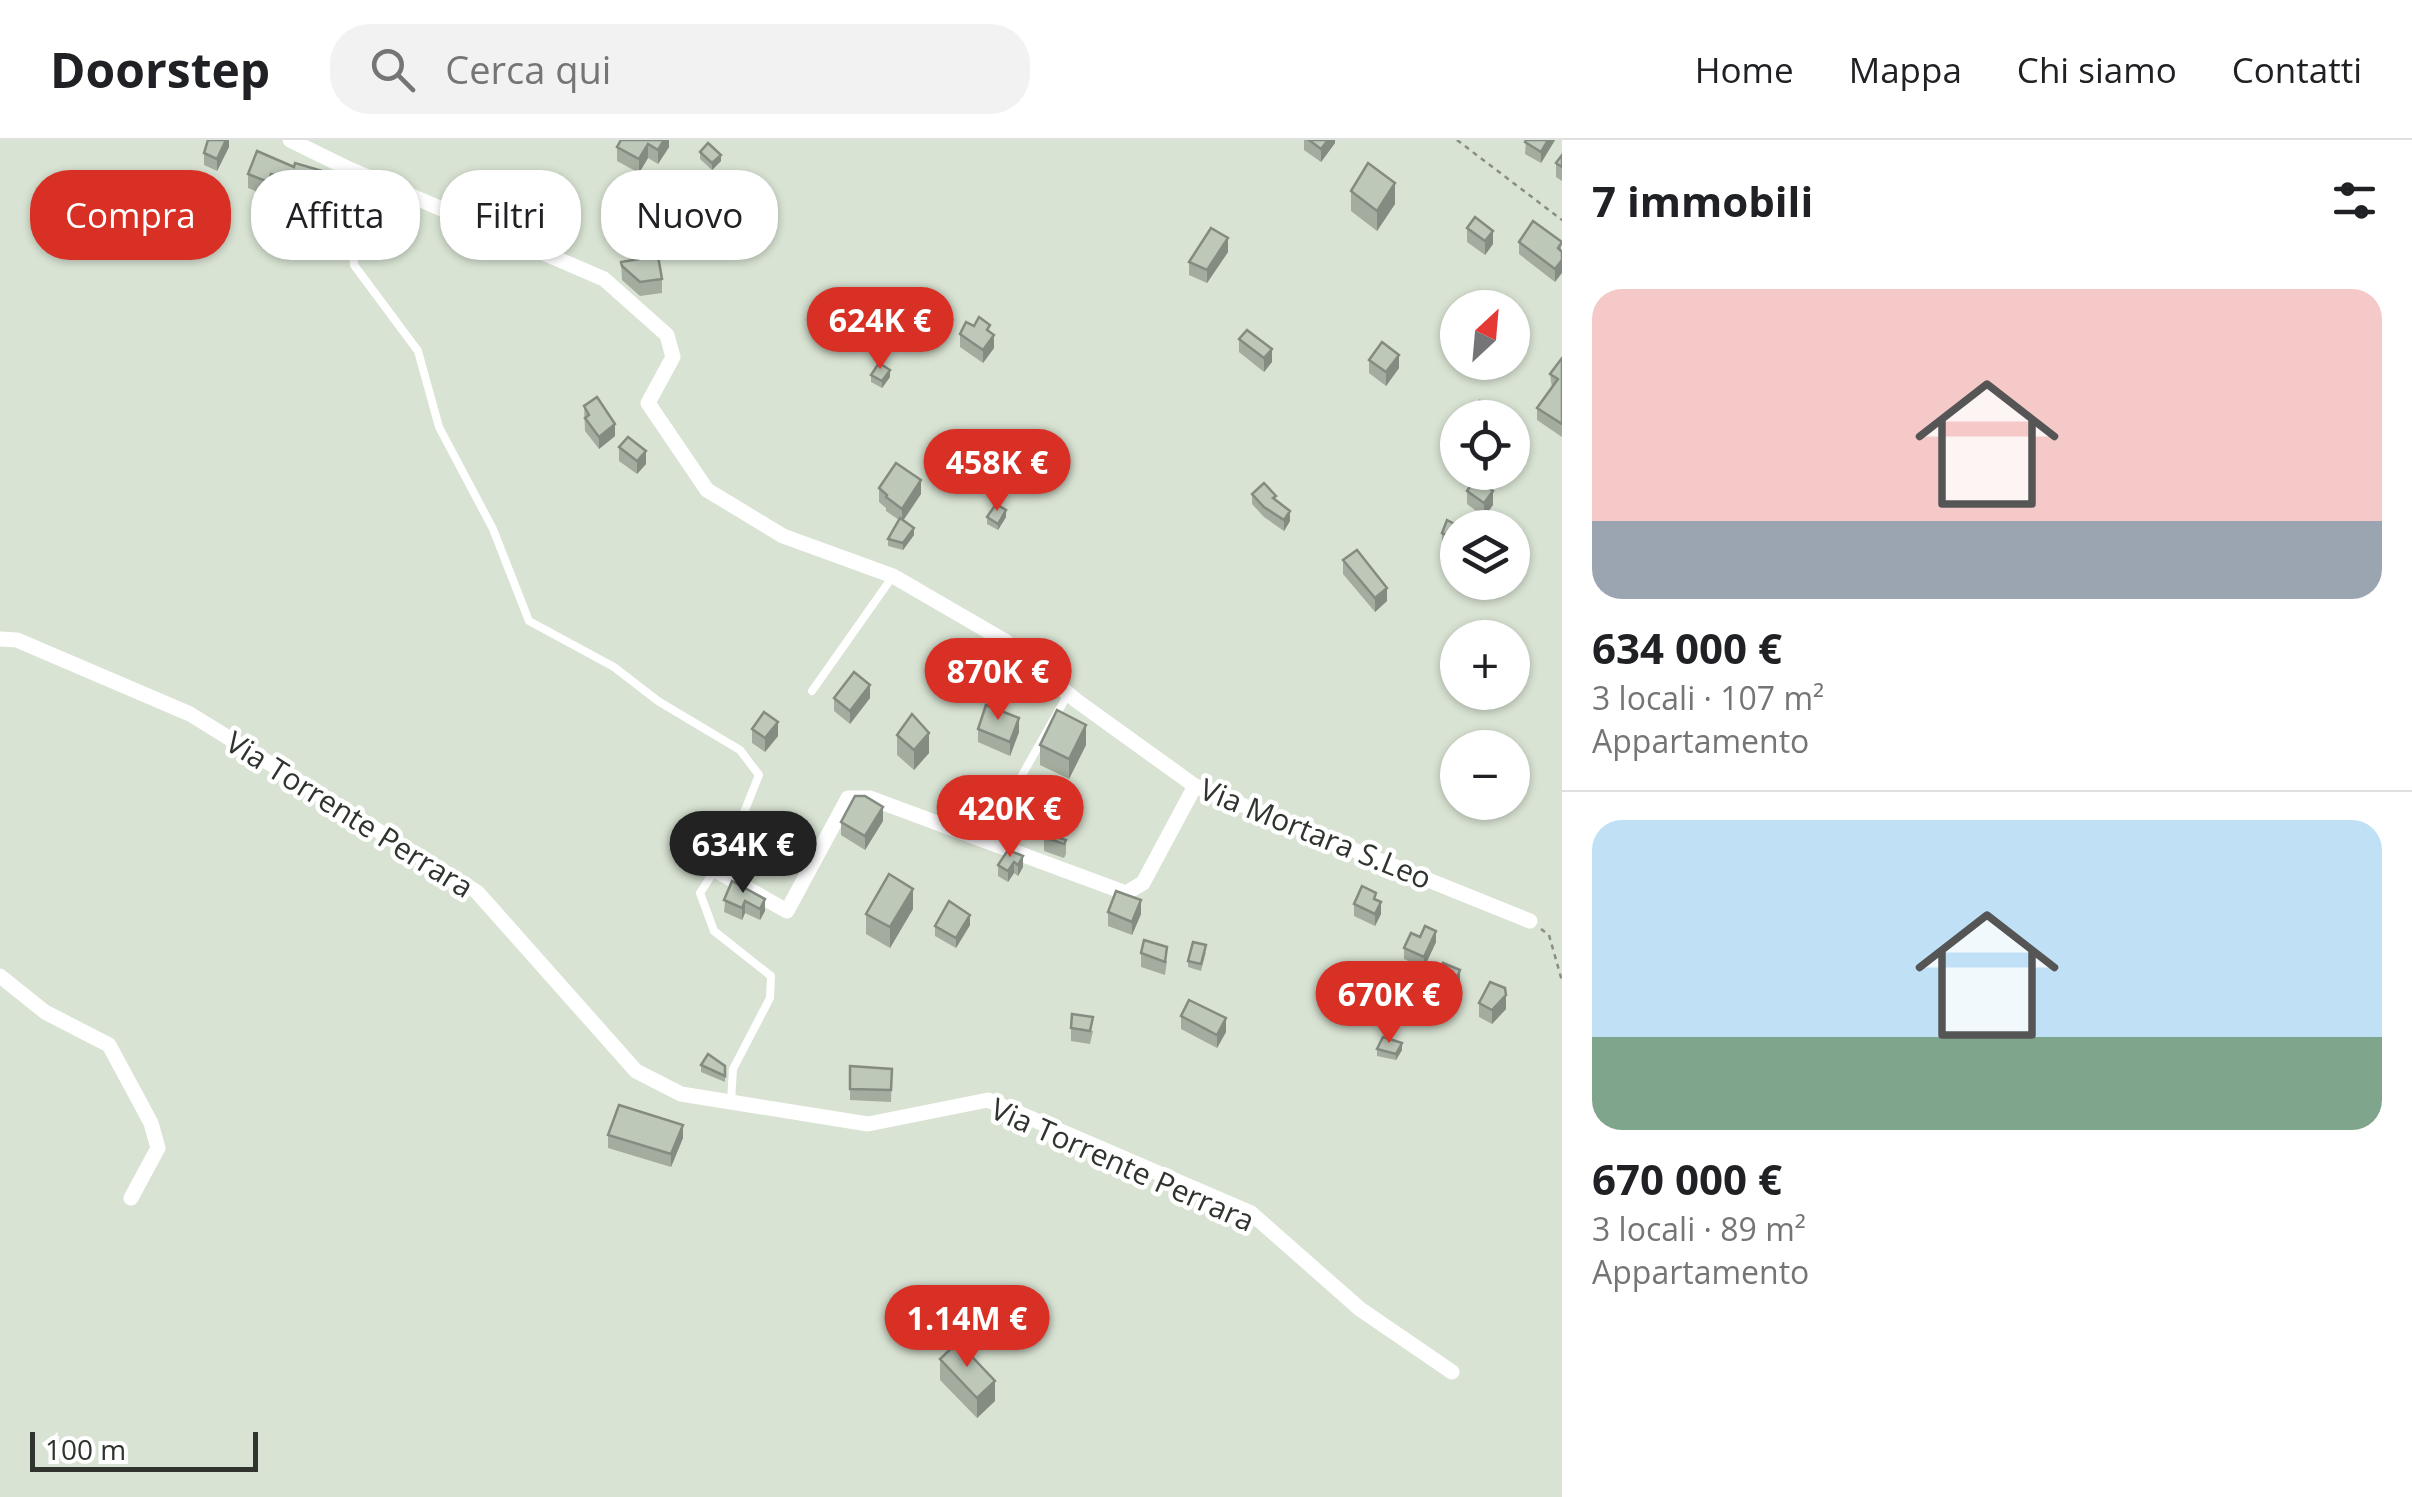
<!DOCTYPE html>
<html lang="it">
<meta charset="utf-8">
<style>
body{margin:0;font-family:"Open Sans",sans-serif;background:#f2f2f2;color:#202124;height:100vh;display:flex;flex-direction:column;font-size:38px;white-space:nowrap}
*{box-sizing:border-box;margin:0}
p{font-size:32px;color:#757577}
.icon{flex:none;width:55px;height:55px;fill:none;stroke:currentColor;stroke-width:2;stroke-linecap:round;stroke-linejoin:round}
.map{position:relative;flex:1;overflow:hidden}
.sheet{display:flex;flex-direction:column;background:#fff;width:850px}
.sheet>*{flex:none}
.guide{position:absolute;left:30px;top:30px;width:950px;height:90px;display:flex;gap:20px}
.needle{width:65px;rotate:26deg}
.fabs{position:absolute;left:1440px;top:150px;display:grid;gap:20px}
.fabs a{display:grid;place-items:center;width:90px;height:90px;border-radius:50%;background:#fff;box-shadow:0 2px 8px #0004;font-size:50px}
.scale{position:absolute;left:30px;bottom:25px;width:228px;box-sizing:border-box;padding-left:10px;border:5px solid #2f342e;border-top:0;font-size:28px;line-height:35px;white-space:nowrap;color:#2f342e;-webkit-text-stroke:8px #fff;paint-order:stroke}
.price{position:absolute;translate:-50% -85px;padding:0 22px;border-radius:35px;background:#d93025;color:#fff;font-size:32px;line-height:65px;filter:drop-shadow(0 2px 5px #0008)}
.price::after{content:'';position:absolute;left:50%;top:60px;width:30px;height:22px;margin-left:-15px;background:inherit;clip-path:polygon(0 0,100% 0,50% 100%)}
.price.current{background:#222;color:#fff}
ul{padding:0;list-style:none}
li{display:grid;align-content:center;gap:20px;height:530px;padding:0 30px}
li+li{border-top:2px solid #e0e0e0}
li span{display:grid;place-items:center;height:310px;border-radius:30px;color:#555}
li>.icon{margin-inline-start:auto}
span .icon{width:180px;height:180px;fill:#fffc;stroke-width:1}
li b{font-size:42px}
h2{display:flex;justify-content:space-between;align-items:center;height:120px;padding:0 30px;font-size:42px}
.pill{padding:0 35px;border-radius:40px;background:#fff;box-shadow:0 2px 8px #0004;font-size:35px;line-height:90px}
.pill.current{background:#d93025;color:#fff}
header{display:flex;align-items:center;gap:60px;box-sizing:border-box;height:140px;padding:0 50px;background:#fff;border-bottom:2px solid #e0e0e0}
header strong{font-size:48px}
nav{display:flex;gap:55px;margin-inline-start:auto;font-size:35px}
.search{width:700px;height:90px;background:#f2f2f2;display:flex;align-items:center;gap:25px;box-sizing:border-box;padding:0 35px;border-radius:40px;color:#757577;font-size:38px}
main{display:flex;flex:1;min-height:0}
.map>svg:first-child{display:block}
.lines{fill:none;stroke-linecap:round;stroke-linejoin:round}
.path{stroke:#878f84;stroke-width:2.5;stroke-dasharray:5 5;stroke-linecap:butt}
.service{stroke:#fff;stroke-width:8}
.minor{stroke:#fff;stroke-width:15}
.wall{fill:#a3ac9f}
.shaded-wall{fill:#848c82}
.building{fill:#bdc8b9;stroke:#848c82;stroke-width:2.5}
.labels{text-anchor:middle;dominant-baseline:central;stroke-width:9;stroke-linejoin:round;paint-order:stroke}
.street-label{font-size:30px;fill:#2f342e;stroke:#fff}
</style>
<header>
<strong>Doorstep</strong>
<div class="search"><svg class="icon" aria-label="search" viewBox="0 0 24 24"><circle cx="10" cy="10" r="6"/><path d="M15 15l6 6"/></svg>Cerca qui</div>
<nav><a>Home</a><a>Mappa</a><a>Chi siamo</a><a>Contatti</a></nav>
</header>
<main>
<div class="map">
<svg width="1562" height="1357" viewBox="0 0 1562 1357">
<rect width="100%" height="100%" fill="#d8e3d3"/>
<g class="lines">
<g class="path">
<path d="M1457,0l105,80"/>
<path d="M1541,789l8,6 13,46"/>
</g>
<g class="service">
<path d="M349,29l5,96 64,86 21,76 54,102 36,92 85,46 44,34 82,49 19,25 -28,70 -31,48 14,38 57,45 -1,22 -37,71 -2,32"/>
<path d="M812,551l81,-115"/>
<path d="M1000,674l68,-120"/>
</g>
<g class="minor">
<path d="M290,0l59,29 255,110 63,56 6,22 -25,46 59,87 76,46 110,40 112,65 72,60 118,85 335,135"/>
<path d="M0,499l17,1 173,74 287,178 159,179 45,23 187,30 120,-24 263,113 109,96 92,63"/>
<path d="M715,730l72,41 61,-113h22l256,95 17,-10 52,-97"/>
<path d="M0,836l45,36 64,33 42,78 7,25 -27,50"/>
</g>
</g>
<g class="wall">
<path d="M229,0v7l-12,24 -13,-6v-12z"/>
<path d="M669,0v7l-11,17 -10,-6 -9,15 -22,-12v-14z"/>
<path d="M1304,0h31v3l-14,19 -17,-12z"/>
<path d="M1526,0h29l-14,23 -16,-9z"/>
<path d="M257,11l69,35 -5,16 -50,-15 -3,9 -20,-8v-14z"/>
<path d="M700,12l21,9 -9,9 -12,-11z"/>
<path d="M1562,15v26l-6,-4v-14z"/>
<path d="M1351,51l44,13 -18,27 -26,-20z"/>
<path d="M321,73h11l2,26 -13,-7z"/>
<path d="M1467,88l26,16 -8,11 -18,-13z"/>
<path d="M1519,102h43l-7,40 -36,-28z"/>
<path d="M1228,112l-21,31 -18,-8v-13z"/>
<path d="M621,122l41,17v14l-22,3 -18,-16z"/>
<path d="M974,186l16,7 4,15 -11,15 -23,-16v-13z"/>
<path d="M1239,199l33,23 -8,10 -25,-20z"/>
<path d="M1562,218v79l-25,-17v-12l15,-20 -2,-14z"/>
<path d="M1369,220l30,8 -13,18 -17,-13z"/>
<path d="M871,235l19,2 -8,11 -11,-6z"/>
<path d="M584,266l31,30 -16,13 -14,-18z"/>
<path d="M619,307l27,17 -9,10 -18,-13z"/>
<path d="M879,348l42,6 -18,27 11,14 -11,15 -15,-4v-7l11,-19 -13,-9v-3l-7,-6z"/>
<path d="M1467,351l26,14 -9,12 -17,-13z"/>
<path d="M1252,354l24,6 14,21 -6,10 -20,-14 -12,-13z"/>
<path d="M987,377h19l-8,13 -11,-6z"/>
<path d="M1458,388v25l-16,-8v-12z"/>
<path d="M1343,420l44,41 -12,11 -32,-38z"/>
<path d="M834,558h36l-20,26 -16,-13z"/>
<path d="M752,589l26,7 -13,16 -13,-9z"/>
<path d="M978,589l41,3 -9,24 -32,-14z"/>
<path d="M897,595l32,18 -15,17 -17,-15z"/>
<path d="M1040,605h46l-17,34 -29,-14z"/>
<path d="M883,681l-18,29 -24,-15v-13z"/>
<path d="M1044,697l22,3v14l-2,4 -20,-7z"/>
<path d="M1008,710l15,17 -5,9 -4,-3 -6,9 -10,-6v-11z"/>
<path d="M726,752l39,19 -5,9 -15,-7 -3,7 -18,-8z"/>
<path d="M1376,760l5,14 -6,12 -21,-10v-12z"/>
<path d="M913,769l-23,39 -24,-14v-20z"/>
<path d="M1108,772l33,2 -9,21 -24,-9z"/>
<path d="M970,785l-14,23 -21,-12v-10z"/>
<path d="M1420,797l16,5 -12,26 -20,-9v-11z"/>
<path d="M1206,812l-5,19 -13,-4v-6z"/>
<path d="M1141,813l26,8 -2,14 -24,-8z"/>
<path d="M1437,839l23,5 -6,14 -17,-6z"/>
<path d="M1479,863l27,6 -14,15 -13,-7z"/>
<path d="M1181,876l45,16 -9,16 -36,-19z"/>
<path d="M1071,888l22,3 -3,13 -19,-3z"/>
<path d="M1377,909l25,1 -6,10 -19,-4z"/>
<path d="M701,925l24,1v16l-24,-10z"/>
<path d="M850,926l42,3 -1,33 -41,-2z"/>
<path d="M608,995l75,3 -12,29 -63,-19z"/>
<path d="M940,1219l55,42 -18,17 -37,-38z"/>
</g>
<g class="shaded-wall">
<path d="M226,0h3v7l-12,24v-12z"/>
<path d="M664,0h5v7l-11,17v-14z"/>
<path d="M1328,0h7v3l-14,19v-13z"/>
<path d="M1548,0h7l-14,23v-11z"/>
<path d="M648,4v14l-9,15v-14z"/>
<path d="M721,15v6l-9,9v-7z"/>
<path d="M326,32v14l-5,16v-14z"/>
<path d="M271,34v13l-3,9v-14z"/>
<path d="M1395,43v21l-18,27v-20z"/>
<path d="M1493,91v13l-8,11v-14z"/>
<path d="M1228,98v14l-21,31v-13z"/>
<path d="M1562,120v13l-7,9v-13z"/>
<path d="M994,195v13l-11,15v-13z"/>
<path d="M1272,209v13l-8,10v-14z"/>
<path d="M1399,215v13l-13,18v-14z"/>
<path d="M890,230v7l-8,11v-7z"/>
<path d="M615,284v12l-16,13v-12z"/>
<path d="M646,311v13l-9,10v-13z"/>
<path d="M921,340v14l-19,28v-13z"/>
<path d="M1493,351v14l-9,12v-14z"/>
<path d="M1006,370v7l-8,13v-6z"/>
<path d="M1290,371v10l-6,10v-11z"/>
<path d="M914,388v7l-11,15v-7z"/>
<path d="M1387,448v13l-12,11v-14z"/>
<path d="M870,545v13l-20,26v-13z"/>
<path d="M1019,578v14l-9,24v-14z"/>
<path d="M778,582v14l-13,16v-14z"/>
<path d="M1086,585v20l-17,34v-20z"/>
<path d="M929,593v20l-15,17v-20z"/>
<path d="M883,667v14l-18,29v-14z"/>
<path d="M1023,716v11l-5,9v-11z"/>
<path d="M1014,722v11l-6,9v-11z"/>
<path d="M913,749v20l-23,39v-21z"/>
<path d="M765,759v12l-5,9v-11z"/>
<path d="M1141,760v14l-9,21v-13z"/>
<path d="M745,761v12l-3,7v-12z"/>
<path d="M1381,762v12l-6,12v-12z"/>
<path d="M970,775v10l-14,23v-10z"/>
<path d="M1436,791v11l-12,26v-11z"/>
<path d="M1460,830v14l-6,14v-13z"/>
<path d="M1506,855v14l-14,15v-14z"/>
<path d="M1226,878v14l-9,16v-13z"/>
<path d="M1402,903v7l-6,10v-6z"/>
<path d="M683,985v13l-12,29v-13z"/>
<path d="M995,1241v20l-18,17v-20z"/>
</g>
<g class="building">
<path d="M208,0h18l-9,19 -13,-6z"/>
<path d="M621,0h43l-6,10 -10,-6 -9,15 -22,-12z"/>
<path d="M1309,0h19l-7,9z"/>
<path d="M1526,0h22l-7,12 -16,-10z"/>
<path d="M708,3l13,12 -9,8 -12,-11z"/>
<path d="M257,11l37,16 1,-4 31,9 -5,16 -50,-14 -3,8 -20,-8z"/>
<path d="M1562,15v12l-6,-4z"/>
<path d="M1368,23l27,20 -18,28 -26,-20z"/>
<path d="M321,73h11l2,19 -13,-7z"/>
<path d="M1475,77l18,14 -8,10 -18,-13z"/>
<path d="M1533,81l29,21 -4,6 4,4v8l-7,9 -36,-27z"/>
<path d="M1211,88l17,10 -21,32 -18,-8z"/>
<path d="M658,116l4,23 -22,3 -18,-16 -1,-4z"/>
<path d="M979,177l11,8 -3,5 7,5 -11,15 -23,-16 6,-12 8,4z"/>
<path d="M1247,190l25,19 -8,9 -25,-19z"/>
<path d="M1382,202l17,13 -13,17 -17,-12z"/>
<path d="M1562,218v66l-25,-16 21,-29 -8,-5z"/>
<path d="M879,223l11,7 -8,11 -11,-6z"/>
<path d="M597,257l18,27 -16,13 -14,-19 4,-3 -5,-9z"/>
<path d="M1480,261l10,8 -6,9h-9l-4,-3z"/>
<path d="M628,297l18,14 -9,10 -18,-14z"/>
<path d="M896,323l25,17 -19,29 -16,-12 1,-2 -8,-7z"/>
<path d="M1476,338l17,13 -9,12 -17,-12z"/>
<path d="M1264,343l12,13 -3,2 17,13 -6,9 -20,-13 -12,-13z"/>
<path d="M996,364l10,6 -8,14 -11,-7z"/>
<path d="M900,378l14,10 -11,15 -15,-4z"/>
<path d="M1447,380l15,8h-4v12l-16,-7z"/>
<path d="M1357,410l30,38 -12,10 -32,-38z"/>
<path d="M854,532l16,13 -20,26 -16,-13z"/>
<path d="M986,565l33,13 -9,24 -32,-13z"/>
<path d="M1057,570l29,15 -17,34 -29,-14z"/>
<path d="M764,572l14,10 -13,16 -13,-9z"/>
<path d="M912,574l17,19 -15,17 -17,-15z"/>
<path d="M855,656h10l18,11 -18,29 -24,-14z"/>
<path d="M1046,694l20,6 -2,4 -20,-7z"/>
<path d="M1008,710l15,6 -5,9 -4,-3 -6,9 -10,-6z"/>
<path d="M889,734l24,15 -23,38 -24,-13z"/>
<path d="M732,741l33,18 -5,10 -15,-8 -3,7 -18,-8z"/>
<path d="M1362,746l14,7 -2,6 7,3 -6,12 -21,-10z"/>
<path d="M1116,751l25,9 -9,22 -24,-10z"/>
<path d="M949,761l21,14 -14,23 -21,-12z"/>
<path d="M1425,786l11,5 -12,26 -20,-9 7,-15 9,4z"/>
<path d="M1144,800l23,7 -2,15 -24,-9z"/>
<path d="M1193,802l13,3 -5,19 -13,-3z"/>
<path d="M1443,823l17,7 -6,15 -17,-6z"/>
<path d="M1490,842l15,6 1,7 -14,15 -13,-7z"/>
<path d="M1189,860l37,18 -9,17 -36,-19z"/>
<path d="M1072,874l21,3 -3,14 -19,-3z"/>
<path d="M1383,897l19,6 -6,11 -19,-5z"/>
<path d="M708,914l17,12v10l-24,-11z"/>
<path d="M850,926l42,3 -1,21 -41,-1z"/>
<path d="M619,965l64,20 -12,29 -63,-19z"/>
<path d="M958,1202l37,39 -18,17 -37,-39z"/>
</g>
<g class="labels">
<g class="street-label">
<text transform="translate(350 674) rotate(32)">Via Torrente Perrara</text>
<text transform="translate(1316 693) rotate(22)">Via Mortara S.Leo</text>
<text transform="translate(1123 1024) rotate(24)">Via Torrente Perrara</text>
</g>
</g>
</svg>
<div class="fabs">
<a><svg class="needle" viewBox="-14 -14 28 28"><path d="M0-13l5 13h-10z" fill="#e53935"/><path d="M0 13l5-13h-10z" fill="#757577"/></svg></a>
<a><svg class="icon" aria-label="locate" viewBox="0 0 24 24"><circle cx="12" cy="12" r="6"/><path d="M12 2v4M12 18v4M2 12h4M18 12h4"/></svg></a>
<a><svg class="icon" aria-label="layers" viewBox="0 0 24 24"><path d="M12 4l9 5-9 5-9-5zM3 14l9 5 9-5"/></svg></a>
<a>+</a>
<a>−</a>
</div>
<div class="scale">100 m</div>
<b class="price" style="left:880px;top:232px">624K €</b>
<b class="price" style="left:997px;top:374px">458K €</b>
<b class="price" style="left:998px;top:583px">870K €</b>
<b class="price" style="left:1010px;top:720px">420K €</b>
<b class="price current" style="left:743px;top:756px">634K €</b>
<b class="price" style="left:1389px;top:906px">670K €</b>
<b class="price" style="left:967px;top:1230px">1.14M €</b>
<div class="guide">
<a class="pill current">Compra</a>
<a class="pill">Affitta</a>
<a class="pill">Filtri</a>
<a class="pill">Nuovo</a>
</div>
</div>
<section class="sheet">
<h2>7 immobili<svg class="icon" aria-label="filters" viewBox="0 0 24 24"><path d="M4 7h16M4 17h16"/><circle cx="9" cy="7" r="2"/><circle cx="15" cy="17" r="2"/></svg></h2>
<ul>
<li><span style="background:linear-gradient(#f6c9c9 75%,#9aa5b1 0)"><svg class="icon" aria-label="home" viewBox="0 0 24 24"><path d="M3 11l9-7 9 7M6 9v11h12V9"/></svg></span><div><b>634 000 €</b><p>3 locali · 107 m²</p><p>Appartamento</p></div></li>
<li><span style="background:linear-gradient(#bfe0f5 70%,#7fa58c 0)"><svg class="icon" aria-label="home" viewBox="0 0 24 24"><path d="M3 11l9-7 9 7M6 9v11h12V9"/></svg></span><div><b>670 000 €</b><p>3 locali · 89 m²</p><p>Appartamento</p></div></li>
</ul>
</section>
</main>
